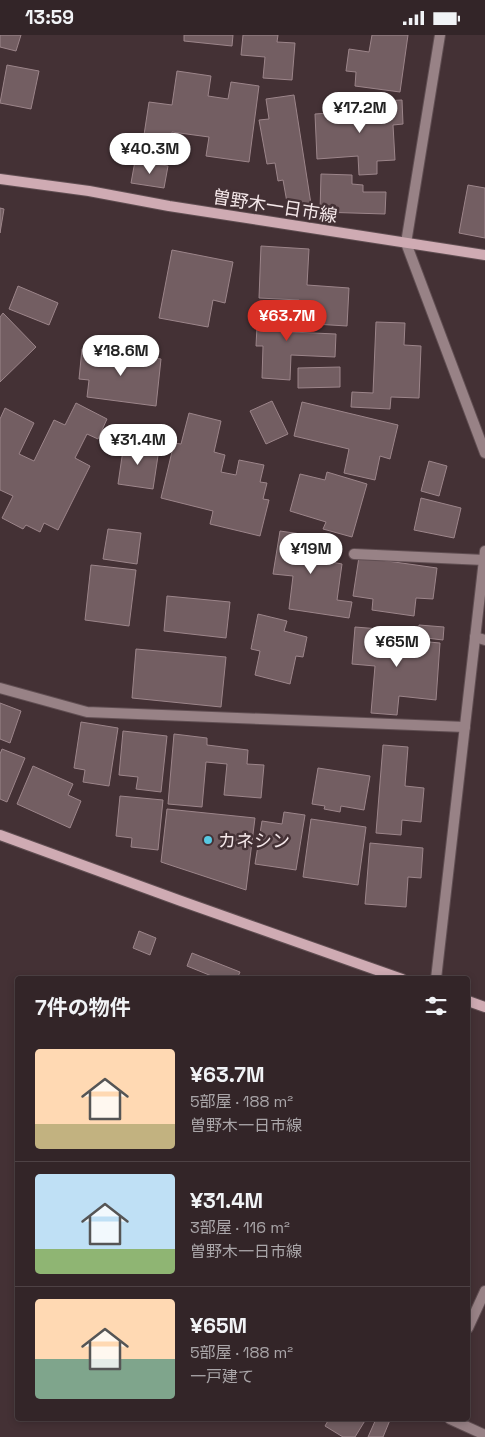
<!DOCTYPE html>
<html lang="ja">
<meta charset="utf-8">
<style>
body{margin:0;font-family:"Space Grotesk","Noto Sans JP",sans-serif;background:#3b2d30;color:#f1f3f6;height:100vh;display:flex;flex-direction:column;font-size:19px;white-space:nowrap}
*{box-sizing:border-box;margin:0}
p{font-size:16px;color:#a9a5a8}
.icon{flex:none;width:28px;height:28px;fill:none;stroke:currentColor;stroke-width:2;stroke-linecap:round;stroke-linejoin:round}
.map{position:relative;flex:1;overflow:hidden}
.panel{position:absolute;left:15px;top:941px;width:455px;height:445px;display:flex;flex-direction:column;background:#332528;border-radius:5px;box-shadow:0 2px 8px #0003,0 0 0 1px #4e4245}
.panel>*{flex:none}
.price{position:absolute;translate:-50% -42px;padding:0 11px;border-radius:18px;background:#fff;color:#222;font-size:16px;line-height:32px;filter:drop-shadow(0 1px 2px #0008)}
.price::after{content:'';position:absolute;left:50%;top:30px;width:15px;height:11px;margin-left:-8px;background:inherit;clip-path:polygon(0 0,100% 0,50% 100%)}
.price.current{background:#d93025;color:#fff}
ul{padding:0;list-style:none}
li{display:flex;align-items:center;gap:15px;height:125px;padding:0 20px}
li+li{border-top:1px solid #4e4245}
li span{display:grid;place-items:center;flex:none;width:140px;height:100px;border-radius:5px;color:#555}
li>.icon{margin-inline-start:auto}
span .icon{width:60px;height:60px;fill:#fffc;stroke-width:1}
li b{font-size:21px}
h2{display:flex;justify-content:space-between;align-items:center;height:60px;padding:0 20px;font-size:21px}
.status{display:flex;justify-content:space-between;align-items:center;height:35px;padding:0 25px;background:#332528;direction:ltr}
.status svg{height:14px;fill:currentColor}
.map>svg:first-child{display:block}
.building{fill:#735e62;stroke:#9c858a}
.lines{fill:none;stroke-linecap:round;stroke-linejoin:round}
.street-casing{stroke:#604e52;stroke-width:12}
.secondary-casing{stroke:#604e52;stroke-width:12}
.street{stroke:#988286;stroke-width:10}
.secondary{stroke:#cfabb3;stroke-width:10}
.poi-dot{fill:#57c9e2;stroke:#443135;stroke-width:2}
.labels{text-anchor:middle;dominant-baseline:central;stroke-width:5;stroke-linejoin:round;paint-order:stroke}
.street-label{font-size:18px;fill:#f5e8ea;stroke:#443135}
.poi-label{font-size:18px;fill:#f5e8ea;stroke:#443135;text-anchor:start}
</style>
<div class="status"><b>13:59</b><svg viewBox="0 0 49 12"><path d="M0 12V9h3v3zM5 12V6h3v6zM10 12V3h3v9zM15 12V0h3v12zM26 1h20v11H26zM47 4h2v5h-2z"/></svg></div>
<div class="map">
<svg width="485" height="1402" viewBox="0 0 485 1402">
<rect width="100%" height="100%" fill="#443135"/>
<g class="building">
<path d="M0,0h21l-5,16 -16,-4z"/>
<path d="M184,0h49l-1,11 -48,-5z"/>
<path d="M243,0h35l-1,7 18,1 -3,37 -29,-2 2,-21 -24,-2z"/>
<path d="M372,0h36l-8,57 -45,-6 1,-14 -10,-1 3,-22 20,3z"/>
<path d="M7,30l32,6 -8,38 -31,-6z"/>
<path d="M177,36l34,5 -3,20 20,3 3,-17 28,4 -10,76 -43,-6 3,-19 -37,-5 -1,7 -27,-4 5,-33 23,3z"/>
<path d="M294,60l17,109 -23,4 -5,-28 -5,1 -3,-18 -8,1 -8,-44 10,-1 -3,-20z"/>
<path d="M402,65l1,24 -10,1 2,35 -18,1v13l-18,1 -1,-19 -41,3 -2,-45 40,-3v-9z"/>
<path d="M135,126l33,5 -4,22 -33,-5z"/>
<path d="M321,139l31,1v9l11,1v7h23l-1,22 -65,-2z"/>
<path d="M468,150l17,3v50l-26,-5z"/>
<path d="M0,173l4,1 -4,24z"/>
<path d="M261,211l48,3 -2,36 42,3 -2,38 -49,-3 1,-23 -40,-2z"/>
<path d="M172,215l61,12 -8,41 -12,-3 -5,27 -49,-9z"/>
<path d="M18,251l40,17 -9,22 -40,-16z"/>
<path d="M258,271l34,2 -1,24 45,2 -1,23 -44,-2 -1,25 -28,-2 1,-32h-7z"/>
<path d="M3,278l33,34 -36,35v-65z"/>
<path d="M376,287l29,1 -1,22 17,1 -2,52 -28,-1 -1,12 -39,-2 1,-15 21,1z"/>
<path d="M82,314l79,10 -5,47 -69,-9 2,-17 -10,-1z"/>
<path d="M340,332v20l-42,1v-20z"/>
<path d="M272,366l16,33 -22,10 -16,-33z"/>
<path d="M302,367l96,23 -8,34 -10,-3 -5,24 -31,-7 5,-24 -55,-13z"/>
<path d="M76,368l31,16 -9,20 -11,-5 -12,24 15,8 -32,64 -14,-7 -4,9 -14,-7 -3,4 -21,-11 11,-22 -13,-6v-71l5,-11 29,15 -15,31 15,7 20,-41 11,5z"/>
<path d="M189,378l32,8 -7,31 11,3 -4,17 15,3 3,-15 25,5 -4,17 7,1 -4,16 6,1 -9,36 -50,-12 3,-13 -52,-13 13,-55 7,1z"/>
<path d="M124,408l35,6 -6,40 -35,-5z"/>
<path d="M429,426l18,5 -8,30 -18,-5z"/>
<path d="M327,437l40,12 -15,53 -29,-8 3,-7 -36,-11 10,-37 25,6z"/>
<path d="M421,463l40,10 -7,30 -40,-8z"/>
<path d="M108,494l33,4 -4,31 -34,-5z"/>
<path d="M280,496l49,7 -3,23 16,3 -5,36 15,2 -3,16 -60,-9 4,-33 -20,-2z"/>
<path d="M359,522l78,11 -4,31 -17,-1 -2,18 -42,-6 1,-11 -20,-3z"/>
<path d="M91,530l45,5 -7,56 -44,-6z"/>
<path d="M167,561l63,6 -4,36 -62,-7z"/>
<path d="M258,579l29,7 -3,10 23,6 -4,20 -7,-1 -6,28 -35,-9 5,-24 -9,-2z"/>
<path d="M419,590l25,2 -1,13 -25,-3z"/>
<path d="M355,592l37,3 -2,15 27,2 1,-6 22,2 -4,57 -37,-4 -2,19 -26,-2 4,-47 -23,-2z"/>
<path d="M136,614l90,8 -5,50 -89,-9z"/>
<path d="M0,668l21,8 -11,32 -10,-4z"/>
<path d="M81,687l37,6 -9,58 -26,-4 2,-12 -11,-2z"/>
<path d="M123,696l44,5 -6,56 -25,-3 2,-12 -19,-2z"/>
<path d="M174,699l33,4v7l41,5 -1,14 17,1 -3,33 -37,-3 3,-31 -21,-2 -4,45 -34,-3z"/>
<path d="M383,710l25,2 -3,39 19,2 -3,34 -19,-2 -1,15 -25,-2z"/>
<path d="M2,714l23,9 -18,44 -7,-3v-45z"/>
<path d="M33,731l40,18 -5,11 13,6 -11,27 -53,-24z"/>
<path d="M318,733l52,8 -6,34 -23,-4 -1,6 -16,-3 1,-3 -13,-2z"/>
<path d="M120,761l43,4 -5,50 -27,-3 1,-9 -16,-2z"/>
<path d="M167,774l88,9 -9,72 -85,-28z"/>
<path d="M284,777l21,3 -9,55 -41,-6 7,-43 20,3z"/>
<path d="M311,784l55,8 -8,58 -55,-8z"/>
<path d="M370,808l53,5 -2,30 -13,-1 -2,30 -41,-3z"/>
<path d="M139,896l17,7 -6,17 -17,-7z"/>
<path d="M192,918l48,19 -3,7h-18l-32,-13z"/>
<path d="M329,1384h37l-11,18h-12l-18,-11z"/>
<path d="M376,1384l14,1 -7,17h-15z"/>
</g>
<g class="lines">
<g class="street-casing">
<g id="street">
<path d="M440,0l-34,208 79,210"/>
<path d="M354,519l130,6"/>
<path d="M475,602l10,3"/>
<path d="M0,653l87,24 378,15"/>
<path d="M436,944l49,-428"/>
<path d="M468,1293l17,-37"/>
<path d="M450,1384l35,16"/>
</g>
</g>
<g class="secondary-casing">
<g id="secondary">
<path d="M0,144l89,12 80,15 316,49"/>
<path d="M0,800l181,66 221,78"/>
<path d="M468,966l17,6"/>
</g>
</g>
<use href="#street" class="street"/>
<use href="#secondary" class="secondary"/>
</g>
<circle class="poi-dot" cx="208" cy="805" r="5"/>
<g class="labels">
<g class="street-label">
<text transform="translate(275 171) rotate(9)">曽野木一日市線</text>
</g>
<g class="poi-label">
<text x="218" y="805">カネシン</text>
</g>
</g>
</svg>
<b class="price" style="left:360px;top:99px">¥17.2M</b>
<b class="price" style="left:150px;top:140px">¥40.3M</b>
<b class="price current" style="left:287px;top:307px">¥63.7M</b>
<b class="price" style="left:121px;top:342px">¥18.6M</b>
<b class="price" style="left:138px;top:431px">¥31.4M</b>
<b class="price" style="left:311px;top:540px">¥19M</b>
<b class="price" style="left:397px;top:633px">¥65M</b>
<section class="panel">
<h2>7件の物件<svg class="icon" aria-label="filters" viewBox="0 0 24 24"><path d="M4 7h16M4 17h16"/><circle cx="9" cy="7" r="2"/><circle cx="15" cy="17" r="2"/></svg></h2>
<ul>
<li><span style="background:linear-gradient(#ffd9b3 75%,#c2b280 0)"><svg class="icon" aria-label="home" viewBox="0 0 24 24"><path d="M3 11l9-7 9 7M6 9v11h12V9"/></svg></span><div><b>¥63.7M</b><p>5部屋 · 188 m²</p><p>曽野木一日市線</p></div></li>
<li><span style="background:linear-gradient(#bfe0f5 75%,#8fb573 0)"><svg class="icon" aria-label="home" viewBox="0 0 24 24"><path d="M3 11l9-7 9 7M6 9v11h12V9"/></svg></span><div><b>¥31.4M</b><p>3部屋 · 116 m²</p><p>曽野木一日市線</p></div></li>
<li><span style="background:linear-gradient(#ffd9b3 60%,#7fa58c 0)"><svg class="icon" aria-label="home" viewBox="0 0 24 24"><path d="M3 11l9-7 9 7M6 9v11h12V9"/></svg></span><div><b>¥65M</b><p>5部屋 · 188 m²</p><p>一戸建て</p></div></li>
</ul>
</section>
</div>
